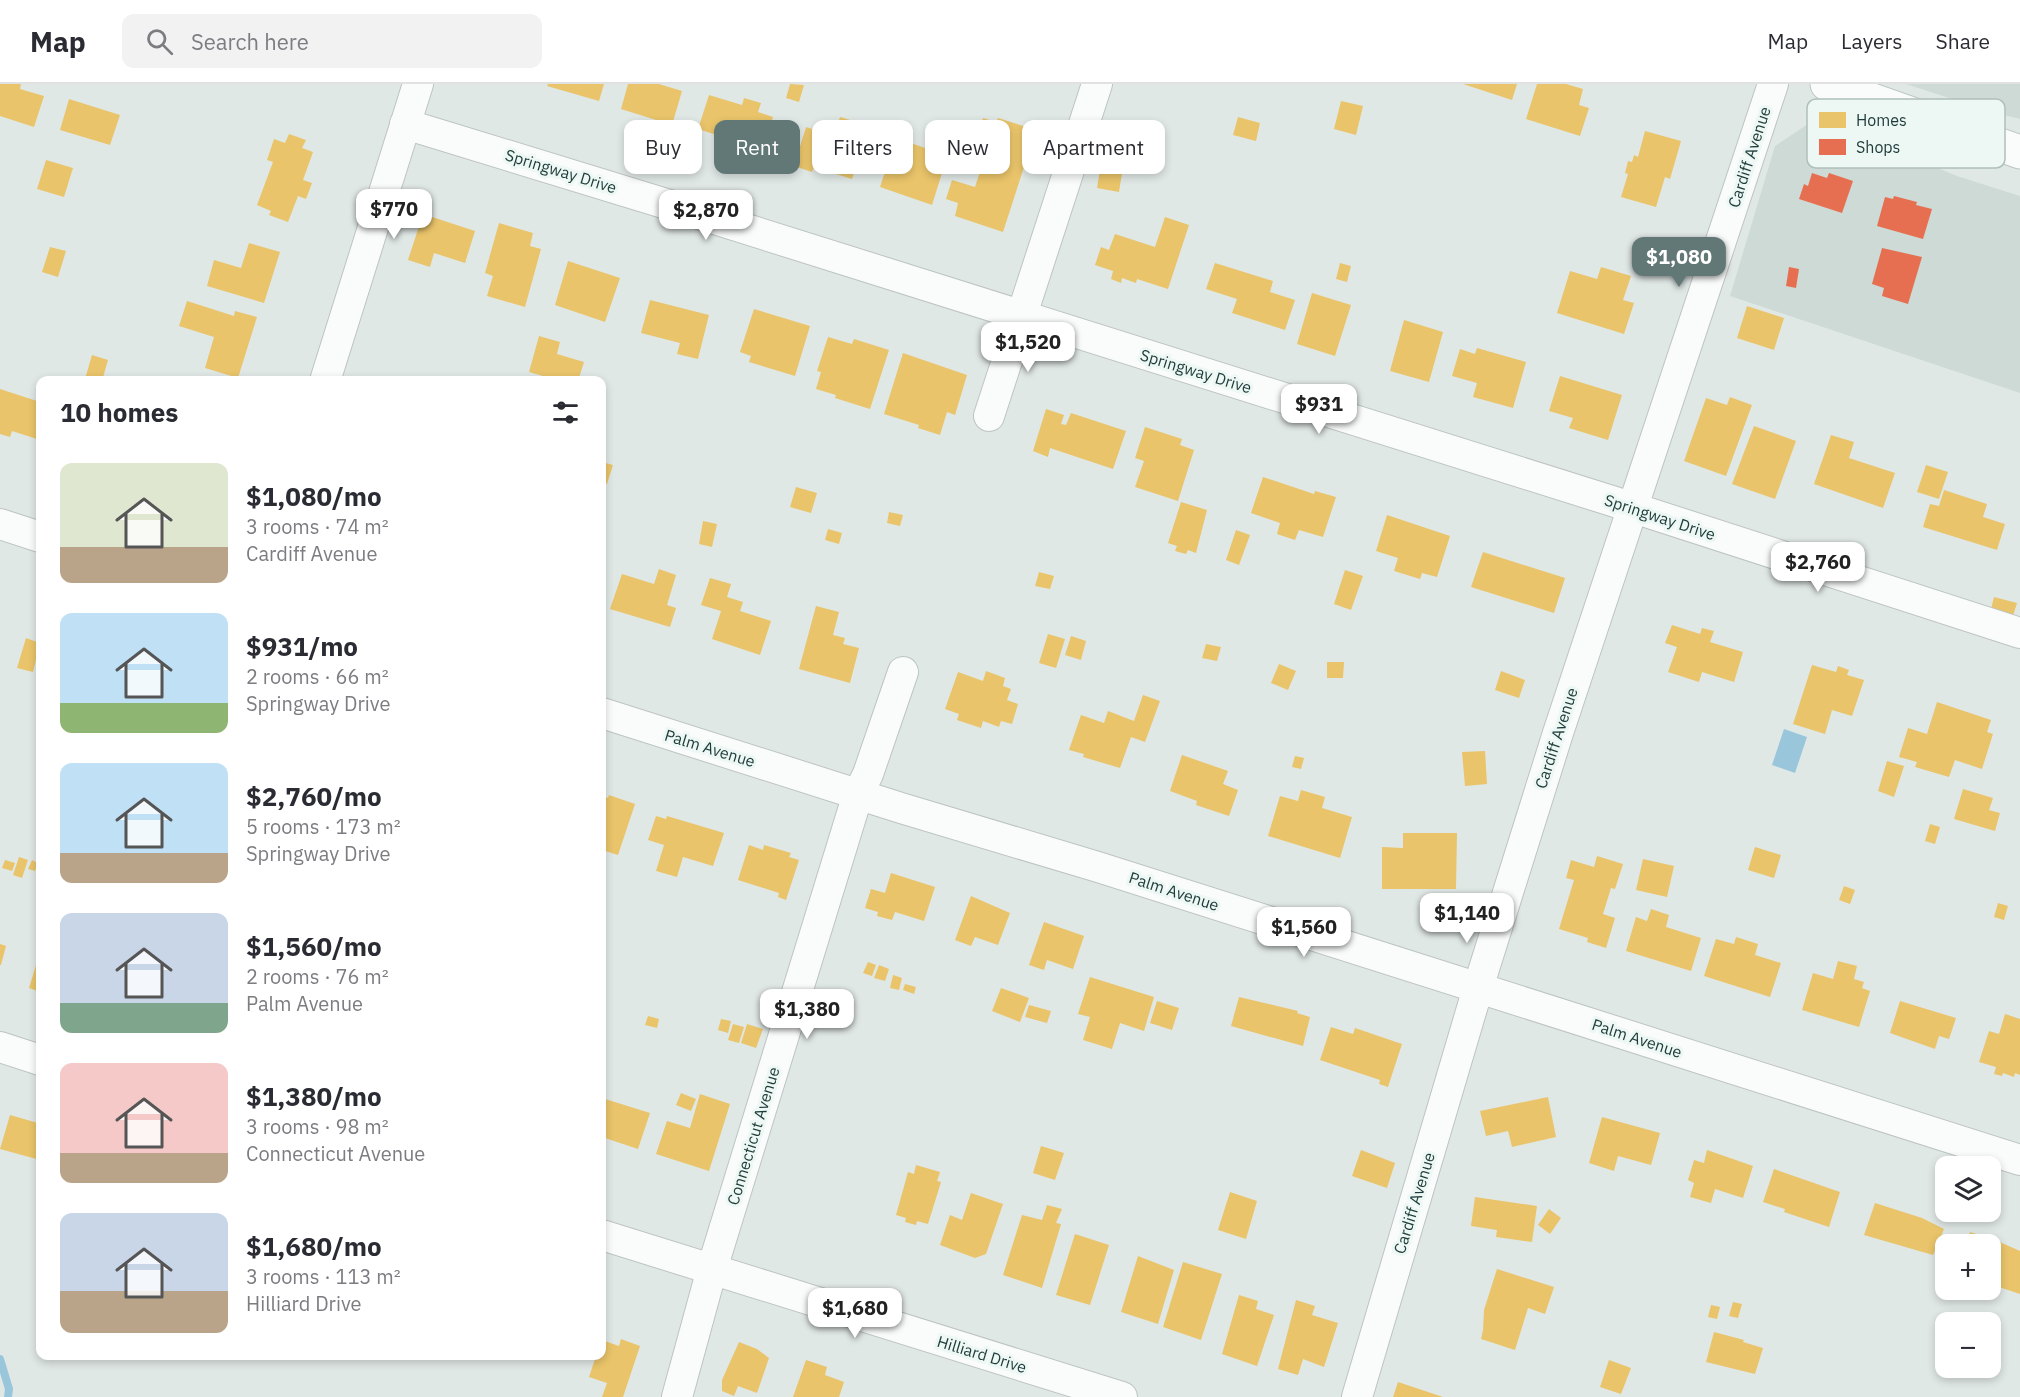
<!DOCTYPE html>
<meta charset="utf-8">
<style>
body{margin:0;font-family:"IBM Plex Sans",sans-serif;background:#f2f2f3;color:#2b2b33;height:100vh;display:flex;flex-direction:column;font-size:22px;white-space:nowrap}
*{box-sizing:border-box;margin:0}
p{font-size:20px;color:#7c7c81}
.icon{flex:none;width:33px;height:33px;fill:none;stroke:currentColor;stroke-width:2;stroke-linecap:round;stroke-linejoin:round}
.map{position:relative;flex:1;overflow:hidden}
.details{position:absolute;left:36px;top:292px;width:570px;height:984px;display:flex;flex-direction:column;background:#fff;border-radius:12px;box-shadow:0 3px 9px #0003}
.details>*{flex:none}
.banner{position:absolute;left:624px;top:36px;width:570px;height:54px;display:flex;gap:12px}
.buttons{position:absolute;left:1935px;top:1072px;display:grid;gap:12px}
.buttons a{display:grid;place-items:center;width:66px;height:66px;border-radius:12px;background:#fff;box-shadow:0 3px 9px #0003;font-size:30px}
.price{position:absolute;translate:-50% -51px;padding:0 14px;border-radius:12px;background:#fff;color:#222;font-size:20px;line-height:39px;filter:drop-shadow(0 2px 3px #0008)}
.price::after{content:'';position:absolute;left:50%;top:36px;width:18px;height:14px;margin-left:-9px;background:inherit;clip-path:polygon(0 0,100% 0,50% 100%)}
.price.on{background:#617876;color:#fff}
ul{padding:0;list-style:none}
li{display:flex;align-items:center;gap:18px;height:150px;padding:0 24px}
li span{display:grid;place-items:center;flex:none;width:168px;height:120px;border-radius:12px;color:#555}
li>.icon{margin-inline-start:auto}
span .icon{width:72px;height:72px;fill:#fffc;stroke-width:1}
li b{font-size:26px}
h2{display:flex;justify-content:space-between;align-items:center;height:72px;padding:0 24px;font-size:26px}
.pill{padding:0 21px;border-radius:12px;background:#fff;box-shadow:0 3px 9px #0003;font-size:21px;line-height:54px}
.pill.on{background:#617876;color:#fff}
header{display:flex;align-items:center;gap:36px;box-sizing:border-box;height:84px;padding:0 30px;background:#fff;border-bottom:2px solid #e1e1e2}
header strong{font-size:28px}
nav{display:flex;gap:33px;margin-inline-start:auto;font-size:21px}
.search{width:420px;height:54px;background:#f2f2f3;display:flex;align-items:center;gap:15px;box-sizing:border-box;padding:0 21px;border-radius:12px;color:#7c7c81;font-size:22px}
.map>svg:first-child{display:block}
.built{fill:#cddad6}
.water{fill:#9ac6dc}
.homes{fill:#e9c46a}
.shops{fill:#e76f51}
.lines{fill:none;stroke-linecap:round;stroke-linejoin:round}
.stream{stroke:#9ac6dc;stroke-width:8}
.street-casing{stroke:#bdc4c3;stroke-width:32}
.secondary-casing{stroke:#bcc5c3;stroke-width:35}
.street{stroke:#fafcfb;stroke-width:30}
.secondary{stroke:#fafcfb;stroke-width:33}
.labels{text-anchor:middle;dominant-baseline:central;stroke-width:6;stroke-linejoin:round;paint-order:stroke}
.street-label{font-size:16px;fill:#1d3b39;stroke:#edf7f4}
.key{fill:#edf7f4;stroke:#afbfbc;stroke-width:1.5}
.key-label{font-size:16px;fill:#1d3b39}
</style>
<header>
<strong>Map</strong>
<div class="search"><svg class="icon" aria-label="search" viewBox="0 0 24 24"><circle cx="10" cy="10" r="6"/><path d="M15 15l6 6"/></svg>Search here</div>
<nav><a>Map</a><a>Layers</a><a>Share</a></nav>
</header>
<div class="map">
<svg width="2020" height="1313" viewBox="0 0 2020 1313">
<rect width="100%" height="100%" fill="#e0e8e6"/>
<g class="built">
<path d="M1906,0h114v35l-28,-7z"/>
<path d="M1817,34l140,58 63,20v197l-290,-97 45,-150z"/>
</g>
<path class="water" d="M1784,645l23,8 -12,36 -23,-8z"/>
<g class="homes">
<path d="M0,0h21l-1,5 24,7 -10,31 -34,-11z"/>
<path d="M548,0h56l-5,17 -52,-15z"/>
<path d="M628,0h31l23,7 -10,34 -51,-16z"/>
<path d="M790,0l14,1 -5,17 -13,-4z"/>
<path d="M1463,0h54l-5,16z"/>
<path d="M1537,0h29l17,5 -4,16 10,3 -9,28 -54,-17z"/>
<path d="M709,11l33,10 2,-7 17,5 -3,9 15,5 -10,33 -13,-4 -2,6 -19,-6 3,-6 -34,-11z"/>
<path d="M69,15l51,16 -10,30 -50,-15z"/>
<path d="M1341,17l22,5 -7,29 -22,-6z"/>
<path d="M840,33l20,6 -6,18 9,3 -11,35 -38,-12 -2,5 -18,-6 12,-39 28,9z"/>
<path d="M1238,33l22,6 -4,18 -23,-6z"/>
<path d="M983,34l13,4 2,-4 38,12 -33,102 -48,-16 3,-13 -12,-4 6,-19 23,7 14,-43 -13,-4z"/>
<path d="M1645,47l36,10 -11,38 -5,-2 -9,30 -35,-10 7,-23 -3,-1 3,-12 4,1 2,-7 4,2z"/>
<path d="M289,50l17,6 -4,8 11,4 -10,28 9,3 -6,16 -8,-3 -10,26 -19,-7 2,-4 -14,-6 16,-43 -6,-2 7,-21 11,4z"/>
<path d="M896,54l38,13 -6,17 14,5 -10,32 -52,-18z"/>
<path d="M46,76l27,8 -9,29 -27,-8z"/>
<path d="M1101,80l22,3 -4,25 -22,-4z"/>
<path d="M423,130l52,17 -10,32 -31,-10 -4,14 -22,-7z"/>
<path d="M1165,133l24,8 -21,64 -31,-10 -1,4 -14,-5 -1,5 -10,-4 2,-8 -18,-6 6,-18 8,3 6,-16 40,13z"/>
<path d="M499,139l34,10 -3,13 11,3 -16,58 -38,-11 6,-20 -8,-3z"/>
<path d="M249,159l31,9 -16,51 -57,-17 7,-26 27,8z"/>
<path d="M50,163l16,4 -8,26 -16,-5z"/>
<path d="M568,177l52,17 -15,44 -50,-17z"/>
<path d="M1215,179l58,18 -3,11 25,8 -10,30 -53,-17 5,-14 -31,-10z"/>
<path d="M1340,179l11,3 -4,16 -11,-3z"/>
<path d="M1601,183l30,9 -8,24 11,3 -10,31 -67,-21 13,-42 27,8z"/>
<path d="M1312,209l39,12 -16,51 -38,-12z"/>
<path d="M650,216l59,15 -11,44 -21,-5 3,-11 -39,-10z"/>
<path d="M187,217l47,15 1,-5 22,6 -19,61 -33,-10 9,-31 -35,-11z"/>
<path d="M1747,222l37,12 -10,32 -37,-12z"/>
<path d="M754,225l56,17 -15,50 -46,-14 2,-6 -11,-4z"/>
<path d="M1404,236l39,12 -14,50 -39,-11z"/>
<path d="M539,252l21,6 -3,12 27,8 -6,19h-10l-18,-5v2l-21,-6z"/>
<path d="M828,253l24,7 2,-5 35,11 -19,59 -35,-11 1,-3 -20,-6 5,-17 -4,-1z"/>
<path d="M1477,264l49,14 -13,46 -40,-11 4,-14 -25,-7 8,-27 15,5z"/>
<path d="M903,269l64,22 -12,40 -8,-3 -7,23 -22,-7 1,-3 -35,-11z"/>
<path d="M92,271l16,5 -6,21 -17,-2z"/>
<path d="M1560,292l62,19 -14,45 -39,-12 4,-10 -24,-7z"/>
<path d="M0,305l40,13v38l-28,-9 -2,6 -10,-3z"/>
<path d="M1730,313l22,8 -26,71 -42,-15 22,-63 21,7z"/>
<path d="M1046,325l18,6 -3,9 5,1 5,-12 55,18 -13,38 -63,-21 -2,9 -15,-6z"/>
<path d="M1754,342l42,15 -21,58 -43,-15z"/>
<path d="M1145,343l37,12 -2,6 14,5 -16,51 -43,-14 9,-26 -9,-3z"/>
<path d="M1831,351l23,7 -5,16 46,15 -12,35 -69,-24z"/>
<path d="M602,378l11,3 -6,19 -5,-1z"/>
<path d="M1926,381l22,7 -9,27 -22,-7z"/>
<path d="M1263,393l51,17 1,-3 21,6 -13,40 -24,-7 -4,10 -18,-6 3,-11 -29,-10z"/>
<path d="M796,403l21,6 -6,20 -21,-6z"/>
<path d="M1944,406l43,14 -4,13 22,7 -8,26 -74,-23 7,-23 9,2z"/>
<path d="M1181,418l26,8 -11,43 -8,-3 -2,4 -11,-3 2,-5 -9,-3z"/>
<path d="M889,428l14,3 -3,11 -13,-3z"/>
<path d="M1387,431l63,21 -13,41 -15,-4 -2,6 -26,-8 4,-13 -22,-7z"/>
<path d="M703,437l14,3 -5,23 -13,-3z"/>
<path d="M828,445l14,4 -3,11 -14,-4z"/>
<path d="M1236,446l14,5 -11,30 -13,-5z"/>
<path d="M1483,468l82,26 -11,35 -83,-26z"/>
<path d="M659,485l17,6 -9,30 9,3 -6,19 -60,-18 12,-35 32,10z"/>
<path d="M1345,486l18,6 -12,34 -17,-6z"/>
<path d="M1039,488l15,4 -4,13 -15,-3z"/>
<path d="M710,494l21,6 -4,13 16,5 -3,9 31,10 -11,34 -48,-16 9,-28 -20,-6z"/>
<path d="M1994,513l23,6 -5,16 -22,-6z"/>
<path d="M816,522l23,6 -6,23 12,3 -2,6 16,4 -9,35 -51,-14z"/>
<path d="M1672,541l28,9 2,-6 12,3 -4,11 33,10 -9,30 -32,-10 -3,10 -31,-10 9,-25 -12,-4z"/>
<path d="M1048,550l17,5 -9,29 -17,-5z"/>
<path d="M1071,552l15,5 -5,19 -16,-5z"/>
<path d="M26,554l14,5 -7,29 -16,-4z"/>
<path d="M1206,560l15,3 -4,14 -15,-3z"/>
<path d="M1327,578h17l-1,16h-16z"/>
<path d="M1279,580l17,7 -8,19 -17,-7z"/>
<path d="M1812,581l24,7 2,-6 11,4 -2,5 17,5 -12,36 -20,-6 -7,24 -32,-10z"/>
<path d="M986,587l19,7 -2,8 8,3 -4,11 11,4 -6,20 -11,-3 -2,6 -16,-6 -2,7 -24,-8 2,-6 -14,-5 13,-37 25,9z"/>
<path d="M1501,587l24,9 -6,18 -24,-8z"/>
<path d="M1143,611l17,6 -15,41 -14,-5 -11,31 -37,-11 1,-3 -15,-4 12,-35 23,8 4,-12 26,10z"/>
<path d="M1937,618l54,18 -4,12 6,2 -11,35 -27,-9 -6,17 -34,-10 2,-5 -18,-5 9,-29 19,6z"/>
<path d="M1485,667l2,33 -22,2 -3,-34z"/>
<path d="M1182,671l46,16 -5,13 15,6 -9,26 -33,-11 1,-4 -27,-10z"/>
<path d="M1295,672l9,2 -3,11 -9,-2z"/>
<path d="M1887,677l17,5 -10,31 -16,-6z"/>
<path d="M1963,705l30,9 -4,12 11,3 -5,18 -41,-12z"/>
<path d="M1301,706l24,7 -3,11 30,9 -12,41 -72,-22 12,-40 18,5z"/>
<path d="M609,711l26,9 -17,51 -16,-5v-54l6,2z"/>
<path d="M656,732l10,3 1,-3 57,17 -11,33 -30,-9 -6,20 -21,-6 8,-26 -16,-5z"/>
<path d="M1930,740l10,3 -5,17 -10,-3z"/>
<path d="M1403,749h54l-1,56h-74v-42l21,1z"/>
<path d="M749,761l14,5 1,-5 27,8 -2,4 10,3 -13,40 -8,-3 1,-4 -41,-13z"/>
<path d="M1755,763l26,8 -7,23 -26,-8z"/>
<path d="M1597,772l26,8 -8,25 -4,-1 -8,26 12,4 -9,30 -19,-6 1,-4 -29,-9 15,-49 -8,-2 5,-18 23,7z"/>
<path d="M19,773l9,3 -6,18 -9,-3z"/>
<path d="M1643,775l31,7 -7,31 -31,-7z"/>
<path d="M5,776l10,3 -3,8 -10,-3z"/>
<path d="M32,776l6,3 -3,8 -7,-2z"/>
<path d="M891,789l44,14 -11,34 -29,-9 -3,8 -15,-4 1,-4 -13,-4 6,-19 14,4z"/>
<path d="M1844,802l11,4 -5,14 -11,-4z"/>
<path d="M971,812l39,17 -12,32 -23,-8 -4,9 -16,-6z"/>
<path d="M1998,819l10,3 -4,14 -10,-3z"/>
<path d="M1651,825l18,6 -3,12 35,11 -10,33 -65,-20 10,-34 11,4z"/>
<path d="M1044,838l40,14 -11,33 -26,-9 -3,10 -15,-5z"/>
<path d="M1736,853l22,7 -3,11 26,8 -11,34 -66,-21 12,-37 18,5z"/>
<path d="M0,860l6,2 -5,19h-1z"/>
<path d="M40,868v40l-11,-4z"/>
<path d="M1838,877l19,5 -3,13 10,3 -2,6 8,3 -11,36 -57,-17 11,-37 20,6z"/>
<path d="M868,878l8,3 -4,11 -9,-3z"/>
<path d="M879,881l10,4 -4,12 -11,-3z"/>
<path d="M893,891l9,3 -3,12 -9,-2z"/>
<path d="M1090,893l64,20 -10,34 -24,-8 -8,26 -29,-9 7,-23 -12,-3z"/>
<path d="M905,900l11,3 -2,7 -11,-4z"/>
<path d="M1001,904l28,10 -9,24 -28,-11z"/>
<path d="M1239,913l59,14 -1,2 13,4 -7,29 -72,-20z"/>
<path d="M1157,917l22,7 -7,22 -22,-7z"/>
<path d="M1900,917l56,17 -7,21 -10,-3 -4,13 -45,-16z"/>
<path d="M1029,921l22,6 -4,12 -22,-6z"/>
<path d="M2005,930l15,5v56l-5,-2 -1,4 -11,-4 -1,3 -8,-2 2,-7 -17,-5 10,-31 10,3z"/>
<path d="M648,932l11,3 -2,9 -12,-3z"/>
<path d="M721,935l10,2 -3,12 -10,-3z"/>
<path d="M733,940l11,3 -5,16 -11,-3z"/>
<path d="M747,940l16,5 -7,19 -15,-5z"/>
<path d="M1331,943l22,7 2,-6 47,16 -14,43 -9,-3 1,-4 -60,-20z"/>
<path d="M681,1009l15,6 -5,12 -15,-6z"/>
<path d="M700,1010l30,10 -21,67 -53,-17 11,-33 23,7z"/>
<path d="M1548,1013l8,40 -44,10 -4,-16 -22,5 -6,-25z"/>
<path d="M602,1014l48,15 -12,36 -36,-12z"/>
<path d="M10,1031l28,8 2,-4v41l-40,-11z"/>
<path d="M1602,1033l58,16 -9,32 -33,-9 -4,15 -25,-8z"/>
<path d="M1041,1062l23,7 -9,27 -22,-7z"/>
<path d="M1361,1066l34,13 -8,25 -35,-12z"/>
<path d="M1707,1066l46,16 -10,32 -28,-9 -4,14 -21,-6 4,-14 -6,-3 6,-20 10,3z"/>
<path d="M916,1081l24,7 -3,9 4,1 -13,42 -11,-3 -1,4 -11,-3 1,-4 -10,-3 12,-43 6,2z"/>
<path d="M1774,1085l66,23 -11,35 -45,-15 1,-3 -22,-7z"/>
<path d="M1230,1108l27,9 -11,38 -28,-9z"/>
<path d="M971,1109l32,11 -17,50 -11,4 -35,-13 10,-30 12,5z"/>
<path d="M1475,1113l62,9 -5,36 -36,-5 1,-7 -26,-4z"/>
<path d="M1875,1119l47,15 22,11 -11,26 -69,-20z"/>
<path d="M1047,1121l15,4 -6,14 5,1 -19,64 -39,-13 19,-60 20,5z"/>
<path d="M1549,1125l12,9 -11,16 -12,-9z"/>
<path d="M1970,1148l23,7 27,12v43l-30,-10v-39h-24z"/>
<path d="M1075,1150l34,11 -19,60 -34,-10z"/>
<path d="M1138,1172l36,14 -16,54 -37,-12z"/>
<path d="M1183,1178l39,12 -21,66 -38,-13z"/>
<path d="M1497,1185l57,18 -9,27 -17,-6 -13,42 -34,-11 2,-9 1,-20z"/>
<path d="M1239,1211l19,6 -2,8 18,6 -17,51 -35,-12z"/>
<path d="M1296,1216l19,6 -3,9 26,8 -14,44 -21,-8 -5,16 -20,-6z"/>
<path d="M1733,1218l9,2 -4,14 -9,-2z"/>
<path d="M1711,1221l9,2 -3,12 -9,-2z"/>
<path d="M1714,1248l30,8 -1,2 20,6 -8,26 -49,-12z"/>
<path d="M621,1255l19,7 -17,51h-21l5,-14 -18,-6 7,-21h6v-16l17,6z"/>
<path d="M739,1258l18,7 12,9 -12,35 -19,-7 -4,10 -12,-5v-11z"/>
<path d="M806,1276l21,7 -2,8 19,7 -5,15h-46z"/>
<path d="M1609,1276l22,8 -10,26 -21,-7z"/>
<path d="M1398,1298l45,15h-50z"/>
</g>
<g class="shops">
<path d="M1812,89l15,5 2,-5 24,8 -11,32 -43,-14 5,-15 4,2z"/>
<path d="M1894,112l23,6 -1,3 16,4 -9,30 -46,-13 8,-29 8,2z"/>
<path d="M1882,164l40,9 -14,47 -26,-8 2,-8 -12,-4z"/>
<path d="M1789,183l10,2 -3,19 -10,-2z"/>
</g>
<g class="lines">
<path class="stream" d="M0,1275l9,30 -1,8"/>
<g class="street-casing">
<g id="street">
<path d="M405,40l268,82 939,295 408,132"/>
<path d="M325,297l93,-297"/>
<path d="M989,332l108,-332"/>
<path d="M0,440l40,13"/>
<path d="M602,629l299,95 197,59 922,293"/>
<path d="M0,963l40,13"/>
<path d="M602,1151l520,162"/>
<path d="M677,1313l35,-128 146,-475 10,-20 35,-102"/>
<path d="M1357,1313l121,-409 80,-255 215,-649"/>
</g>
</g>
<g class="secondary-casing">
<path id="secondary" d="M1827,0l193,68"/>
</g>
<use href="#street" class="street"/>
<use href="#secondary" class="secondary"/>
</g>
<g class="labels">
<g class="street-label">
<text transform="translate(1749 73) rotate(-72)">Cardiff Avenue</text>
<text transform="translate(561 87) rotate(17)">Springway Drive</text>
<text transform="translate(1196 287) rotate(17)">Springway Drive</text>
<text transform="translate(1660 433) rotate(18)">Springway Drive</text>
<text transform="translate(1556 654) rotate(-72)">Cardiff Avenue</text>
<text transform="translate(710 664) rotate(17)">Palm Avenue</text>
<text transform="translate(1174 807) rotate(18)">Palm Avenue</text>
<text transform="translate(1637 954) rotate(18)">Palm Avenue</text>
<text transform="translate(753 1052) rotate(-73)">Connecticut Avenue</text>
<text transform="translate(1414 1119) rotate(-73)">Cardiff Avenue</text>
<text transform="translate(982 1270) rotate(17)">Hilliard Drive</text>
</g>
</g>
<rect x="1807" y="15" width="198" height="69" rx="9" class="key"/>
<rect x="1819" y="28" width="27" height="16" fill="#e9c46a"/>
<rect x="1819" y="55" width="27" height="16" fill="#e76f51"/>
<g class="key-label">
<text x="1856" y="42">Homes</text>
<text x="1856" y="69">Shops</text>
</g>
</svg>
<div class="buttons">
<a><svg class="icon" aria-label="layers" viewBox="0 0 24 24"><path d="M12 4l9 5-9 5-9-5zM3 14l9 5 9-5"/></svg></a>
<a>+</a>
<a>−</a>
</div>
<b class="price" style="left:394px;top:156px">$770</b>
<b class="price" style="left:706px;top:157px">$2,870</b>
<b class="price on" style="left:1679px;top:204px">$1,080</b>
<b class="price" style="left:1028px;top:289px">$1,520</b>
<b class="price" style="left:1319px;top:351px">$931</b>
<b class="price" style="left:1818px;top:509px">$2,760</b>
<b class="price" style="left:1467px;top:860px">$1,140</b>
<b class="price" style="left:1304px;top:874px">$1,560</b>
<b class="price" style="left:807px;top:956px">$1,380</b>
<b class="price" style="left:855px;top:1255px">$1,680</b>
<div class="banner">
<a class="pill">Buy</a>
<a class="pill on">Rent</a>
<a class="pill">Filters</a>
<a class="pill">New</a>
<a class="pill">Apartment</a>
</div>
<section class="details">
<h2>10 homes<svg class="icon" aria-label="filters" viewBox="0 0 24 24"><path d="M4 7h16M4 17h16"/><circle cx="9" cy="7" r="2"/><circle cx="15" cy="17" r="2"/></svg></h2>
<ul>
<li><span style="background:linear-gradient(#dfe7d0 70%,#b9a48a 0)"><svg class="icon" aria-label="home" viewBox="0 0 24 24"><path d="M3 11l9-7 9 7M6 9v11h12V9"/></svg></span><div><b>$1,080/mo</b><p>3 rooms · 74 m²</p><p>Cardiff Avenue</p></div></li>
<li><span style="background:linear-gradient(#bfe0f5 75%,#8fb573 0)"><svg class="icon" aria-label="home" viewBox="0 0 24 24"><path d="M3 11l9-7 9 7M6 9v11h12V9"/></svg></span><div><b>$931/mo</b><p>2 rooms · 66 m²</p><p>Springway Drive</p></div></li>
<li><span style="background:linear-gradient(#bfe0f5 75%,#b9a48a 0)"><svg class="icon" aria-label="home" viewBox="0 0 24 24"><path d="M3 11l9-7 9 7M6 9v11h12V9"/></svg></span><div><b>$2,760/mo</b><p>5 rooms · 173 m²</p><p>Springway Drive</p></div></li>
<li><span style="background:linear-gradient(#c9d6e8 75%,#7fa58c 0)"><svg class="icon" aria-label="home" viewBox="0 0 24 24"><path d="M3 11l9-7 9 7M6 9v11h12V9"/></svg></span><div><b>$1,560/mo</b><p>2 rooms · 76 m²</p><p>Palm Avenue</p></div></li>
<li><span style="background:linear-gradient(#f6c9c9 75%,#b9a48a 0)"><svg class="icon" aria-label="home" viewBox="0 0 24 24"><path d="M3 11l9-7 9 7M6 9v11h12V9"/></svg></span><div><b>$1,380/mo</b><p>3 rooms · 98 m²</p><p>Connecticut Avenue</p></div></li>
<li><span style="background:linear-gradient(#c9d6e8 65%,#b9a48a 0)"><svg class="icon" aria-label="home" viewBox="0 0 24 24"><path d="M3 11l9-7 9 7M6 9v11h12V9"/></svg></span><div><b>$1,680/mo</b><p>3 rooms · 113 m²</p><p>Hilliard Drive</p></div></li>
</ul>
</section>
</div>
